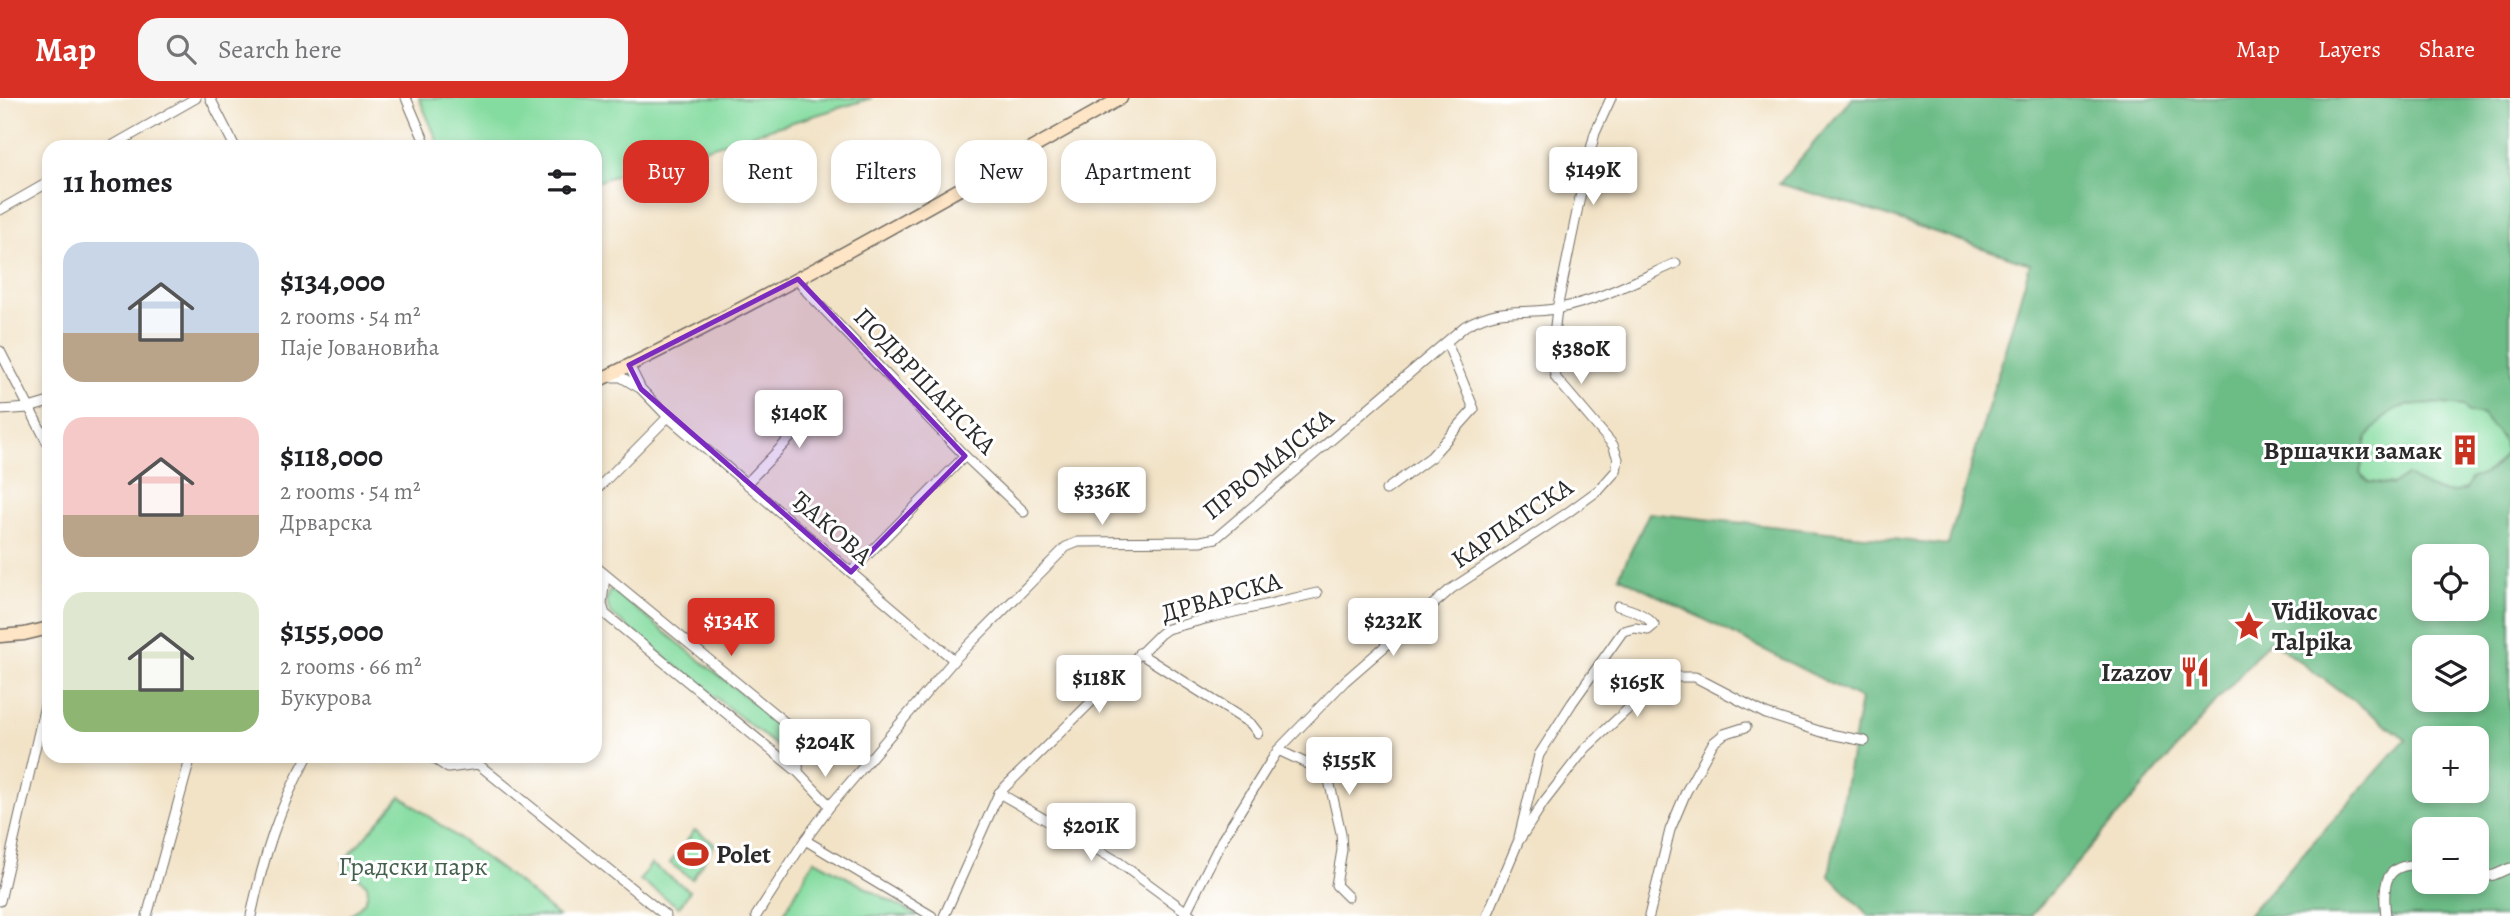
<!DOCTYPE html>
<meta charset="utf-8">
<style>
body{margin:0;font-family:Alegreya,serif;background:#f6f6f6;color:#202124;height:100vh;display:flex;flex-direction:column;font-size:26px;white-space:nowrap}
*{box-sizing:border-box;margin:0}
p{font-size:23px;color:#757577}
.icon{flex:none;width:38px;height:38px;fill:none;stroke:currentColor;stroke-width:2;stroke-linecap:round;stroke-linejoin:round}
.map{position:relative;flex:1;overflow:hidden}
.details{position:absolute;left:42px;top:42px;width:560px;height:623px;display:flex;flex-direction:column;background:#fff;border-radius:21px;box-shadow:0 4px 10px #0003}
.details>*{flex:none}
.guide{position:absolute;left:623px;top:42px;width:665px;height:63px;display:flex;gap:14px}
.fabs{position:absolute;left:2412px;top:446px;display:grid;gap:14px}
.fabs a{display:grid;place-items:center;width:77px;height:77px;border-radius:14px;background:#fff;box-shadow:0 4px 10px #0003;font-size:35px}
.price{position:absolute;translate:-50% -60px;padding:0 16px;border-radius:7px;background:#fff;color:#222;font-size:23px;line-height:46px;filter:drop-shadow(0 2px 4px #0008)}
.price::after{content:'';position:absolute;left:50%;top:42px;width:21px;height:16px;margin-left:-10px;background:inherit;clip-path:polygon(0 0,100% 0,50% 100%)}
.price.current{background:#d93025;color:#fff}
ul{padding:0;list-style:none}
li{display:flex;align-items:center;gap:21px;height:175px;padding:0 21px}
li span{display:grid;place-items:center;flex:none;width:196px;height:140px;border-radius:21px;color:#555}
li>.icon{margin-inline-start:auto}
span .icon{width:84px;height:84px;fill:#fffc;stroke-width:1}
li b{font-size:30px}
h2{display:flex;justify-content:space-between;align-items:center;height:84px;padding:0 21px;font-size:30px}
.chip{padding:0 24px;border-radius:21px;background:#fff;box-shadow:0 4px 10px #0003;font-size:24px;line-height:63px}
.chip.current{background:#d93025;color:#fff}
header{display:flex;align-items:center;gap:42px;box-sizing:border-box;height:98px;padding:0 35px;background:#d93025;color:#fff}
header strong{font-size:33px}
nav{display:flex;gap:38px;margin-inline-start:auto;font-size:24px}
.search{width:490px;height:63px;background:#f6f6f6;display:flex;align-items:center;gap:18px;box-sizing:border-box;padding:0 24px;border-radius:21px;color:#757577;font-size:26px}
.map>svg:first-child{display:block}
.green{fill:#85dca0;stroke:#588466;stroke-width:2}
.forest{fill:#6cbc86;stroke:#4c7458;stroke-width:2;fill-rule:evenodd}
.lines{fill:none;stroke-linecap:round;stroke-linejoin:round}
.street-casing{stroke:#716b62;stroke-width:11}
.secondary-casing{stroke:#716b62;stroke-width:15}
.street{stroke:#fff;stroke-width:9}
.secondary{stroke:#fde5c5;stroke-width:12}
.marked{fill:#7b2cbf;fill-opacity:0.2;stroke:#7b2cbf;stroke-width:5;stroke-linejoin:round}
.labels{text-anchor:middle;dominant-baseline:central;stroke-width:6;stroke-linejoin:round;paint-order:stroke}
.street-label{font-size:26px;fill:#2b2b2b;stroke:#fff}
.poi-label{font-size:26px;font-weight:bold;fill:#2b2b2b;stroke:#fff;text-anchor:end}
.park-label{font-size:26px;fill:#46604e;stroke:#fff}
</style>
<header>
<strong>Map</strong>
<div class="search"><svg class="icon" aria-label="search" viewBox="0 0 24 24"><circle cx="10" cy="10" r="6"/><path d="M15 15l6 6"/></svg>Search here</div>
<nav><a>Map</a><a>Layers</a><a>Share</a></nav>
</header>
<div class="map">
<svg width="2510" height="818" viewBox="0 0 2510 818">
<rect width="100%" height="100%" fill="#fff"/>
<filter id="ink" filterUnits="userSpaceOnUse"><feTurbulence type="fractalNoise" baseFrequency=".0143" numOctaves="2"/><feDisplacementMap in="SourceGraphic" scale="14" xChannelSelector="R" yChannelSelector="G"/><feConvolveMatrix kernelMatrix="1 2 1 2 8 2 1 2 1" color-interpolation-filters="sRGB"/></filter>
<filter id="wash" filterUnits="userSpaceOnUse"><feTurbulence type="fractalNoise" baseFrequency=".00686" numOctaves="4" result="noise"/><feDisplacementMap in="SourceGraphic" scale="28" xChannelSelector="R" yChannelSelector="G"/><feGaussianBlur stdDeviation="1.57" result="paint"/><feColorMatrix in="noise" values="0 0 0 0 0 0 0 0 0 0 0 0 0 0 0 0 0 1.4 0 .05"/><feComposite in="paint" operator="in"/></filter>
<g filter="url(#wash)">
<rect width="100%" height="100%" fill="#f2e3c7"/>
<g class="green">
<path d="M419,0h453l-277,84v-35h-155z"/>
<path d="M2432,305l32,3 4,6 15,3c10,15 20,19 24,36 -8,12 -16,18 -27,27 -27,23 -46,18 -73,-3l-14,10 -24,-3 -9,-9 7,-35 16,-20 11,-8 13,-5z"/>
<path d="M611,491l175,140 6,9 3,15 -2,3h-4l-178,-142 -5,-13z"/>
<path d="M401,698l118,87 39,33h-209c10,-9 22,-16 18,-31l-25,-22z"/>
<path d="M695,732l20,14 -23,35 -22,-16z"/>
<path d="M814,762h1l103,56h-135z"/>
<path d="M651,766l39,27 -11,16 -39,-27z"/>
</g>
<path class="forest" d="M1852,0h658v818h-263l159,-177 -136,-99 -239,276h-162l-40,-41 32,-176 -242,-123 30,-63 299,32 82,-281 -173,-58 -78,-22zM2432,305l32,3 4,6 15,3c10,15 20,19 23,36 -8,15 -17,24 -35,27l-5,12c-23,6 -40,-1 -59,-15l-15,10 -23,-3 -9,-9 7,-35 16,-20 11,-8 13,-5zM2424,458h52v53h-52zM2424,550h52v52h-52zM2424,640h52v53h-52zM2424,732h52v52h-52z"/>
</g>
<g filter="url(#ink)">
<g class="lines">
<g class="street-casing">
<g id="street">
<path d="M210,0l25,49"/>
<path d="M406,0l21,49"/>
<path d="M110,49l86,-49"/>
<path d="M0,112l49,-28"/>
<path d="M798,181l9,13 158,164 59,56"/>
<path d="M0,253l49,95"/>
<path d="M629,267l12,24 27,28 286,243"/>
<path d="M609,279h12l17,10"/>
<path d="M0,312l29,-2 20,-6"/>
<path d="M747,385l82,-86"/>
<path d="M1386,392l45,-33 43,-48 -27,-66"/>
<path d="M595,393l73,-74"/>
<path d="M595,468l192,158c12,15 12,29 11,48"/>
<path d="M851,474l114,-116"/>
<path d="M605,478l-3,28 3,10 193,158 32,34"/>
<path d="M1139,555l112,71 7,9"/>
<path d="M1278,652l45,21 5,5 13,57 1,17 -6,35 12,12"/>
<path d="M430,658l18,12 30,-4 188,152"/>
<path d="M999,695l118,68 75,55"/>
<path d="M1519,739l20,-82 33,-52 51,-72 12,-3 13,2 6,-5c-8,-10 -23,-16 -36,-19"/>
<path d="M805,742l127,76"/>
<path d="M2476,780l18,-3 16,-7"/>
<path d="M0,803l49,-213"/>
<path d="M147,818l44,-160"/>
<path d="M251,818c12,-57 28,-110 57,-160"/>
<path d="M756,818l49,-76 25,-34 124,-146 112,-113 12,-5 123,-1 15,-3 249,-212c39,-22 57,-10 95,-18 40,-8 79,-29 116,-45"/>
<path d="M944,818l55,-123 161,-159 7,-5 46,-12 104,-24"/>
<path d="M1184,818l38,-76 44,-71 12,-19 67,-69 106,-92 116,-76 33,-24 16,-18 2,-12 -5,-14 -57,-67 -5,-19 6,-50 29,-141 9,-35 16,-35"/>
<path d="M1487,818l31,-74 25,-39 42,-54 73,-68 10,-4h27l71,37 59,19 40,8"/>
<path d="M1649,818l21,-86 16,-38 27,-49 11,-9 22,-7"/>
<path d="M2386,818c-4,-34 -1,-54 38,-51"/>
</g>
</g>
<g class="secondary-casing">
<g id="secondary">
<path d="M595,284c180,-86 352,-186 526,-284"/>
<path d="M0,538l24,-2 25,-6"/>
</g>
</g>
<use href="#street" class="street"/>
<use href="#secondary" class="secondary"/>
</g>
</g>
<path class="marked" d="M798,181l167,177 -114,116 -210,-183 -12,-24z"/>
<defs>
<g id="building-bare" transform="scale(2.415)"><path d="M-4-6H4V6H1V3H-1V6H-4ZM-2.5-4.3h1.7v1.8h-1.7ZM.8-4.3h1.7v1.8H.8ZM-2.5-1h1.7V.8h-1.7ZM.8-1h1.7V.8H.8Z" fill="#c8321e" stroke="#fff" stroke-width="2.5" paint-order="stroke"/></g>
<g id="sight-bare" transform="scale(2.415)"><path d="M0-6L1.8-2.2L6-1.7L2.9 1.2L3.7 5.4L0 3.3L-3.7 5.4L-2.9 1.2L-6-1.7L-1.8-2.2Z" fill="#c8321e" stroke="#fff" stroke-width="2.5" paint-order="stroke"/></g>
<g id="restaurant-bare" transform="scale(2.415)"><path d="M-5-6h1v4h1v-4h1v4h1v-4h1v5L-1.5 .5V6h-2V.5L-5-1ZM5-6V6H3V1.5H1.5Q1.5-4 5-6Z" fill="#c8321e" stroke="#fff" stroke-width="2.5" paint-order="stroke"/></g>
<g id="stadium-bare" transform="scale(2.415)"><path d="M0-5a6.5 5 0 1 0 0 10a6.5 5 0 1 0 0-10ZM-3.5-1.8h7v3.6h-7Z" fill="#c8321e" stroke="#fff" stroke-width="2.5" paint-order="stroke"/></g>
</defs>
<g fill-rule="evenodd">
<use href="#building-bare" x="2465" y="352"/>
<use href="#sight-bare" x="2249" y="528"/>
<use href="#restaurant-bare" x="2195" y="574"/>
<use href="#stadium-bare" x="693" y="756"/>
</g>
<g class="labels">
<g class="street-label">
<text transform="translate(925 283) rotate(46)">ПОДВРШАНСКА</text>
<text transform="translate(1268 366) rotate(-39)">ПРВОМАЈСКА</text>
<text transform="translate(1512 425) rotate(-34)">КАРПАТСКА</text>
<text transform="translate(832 430) rotate(41)">ЂАКОВА</text>
<text transform="translate(1221 499) rotate(-16)">ДРВАРСКА</text>
</g>
<g class="poi-label">
<text x="2442" y="352">Вршачки замак</text>
<text x="2272" y="513" text-anchor="start">Vidikovac<tspan x="2272" dy="30">Talpika</tspan></text>
<text x="2172" y="574">Izazov</text>
<text x="716" y="756" text-anchor="start">Polet</text>
</g>
<g class="park-label">
<text x="413" y="768">Градски парк</text>
</g>
</g>
</svg>
<div class="fabs">
<a><svg class="icon" aria-label="locate" viewBox="0 0 24 24"><circle cx="12" cy="12" r="6"/><path d="M12 2v4M12 18v4M2 12h4M18 12h4"/></svg></a>
<a><svg class="icon" aria-label="layers" viewBox="0 0 24 24"><path d="M12 4l9 5-9 5-9-5zM3 14l9 5 9-5"/></svg></a>
<a>+</a>
<a>−</a>
</div>
<b class="price" style="left:1593px;top:109px">$149K</b>
<b class="price" style="left:1581px;top:288px">$380K</b>
<b class="price" style="left:799px;top:352px">$140K</b>
<b class="price" style="left:1102px;top:429px">$336K</b>
<b class="price current" style="left:731px;top:560px">$134K</b>
<b class="price" style="left:1393px;top:560px">$232K</b>
<b class="price" style="left:1099px;top:617px">$118K</b>
<b class="price" style="left:1637px;top:621px">$165K</b>
<b class="price" style="left:825px;top:681px">$204K</b>
<b class="price" style="left:1349px;top:699px">$155K</b>
<b class="price" style="left:1091px;top:765px">$201K</b>
<div class="guide">
<a class="chip current">Buy</a>
<a class="chip">Rent</a>
<a class="chip">Filters</a>
<a class="chip">New</a>
<a class="chip">Apartment</a>
</div>
<section class="details">
<h2>11 homes<svg class="icon" aria-label="filters" viewBox="0 0 24 24"><path d="M4 7h16M4 17h16"/><circle cx="9" cy="7" r="2"/><circle cx="15" cy="17" r="2"/></svg></h2>
<ul>
<li><span style="background:linear-gradient(#c9d6e8 65%,#b9a48a 0)"><svg class="icon" aria-label="home" viewBox="0 0 24 24"><path d="M3 11l9-7 9 7M6 9v11h12V9"/></svg></span><div><b>$134,000</b><p>2 rooms · 54 m²</p><p>Паје Јовановића</p></div></li>
<li><span style="background:linear-gradient(#f6c9c9 70%,#b9a48a 0)"><svg class="icon" aria-label="home" viewBox="0 0 24 24"><path d="M3 11l9-7 9 7M6 9v11h12V9"/></svg></span><div><b>$118,000</b><p>2 rooms · 54 m²</p><p>Дрварска</p></div></li>
<li><span style="background:linear-gradient(#dfe7d0 70%,#8fb573 0)"><svg class="icon" aria-label="home" viewBox="0 0 24 24"><path d="M3 11l9-7 9 7M6 9v11h12V9"/></svg></span><div><b>$155,000</b><p>2 rooms · 66 m²</p><p>Букурова</p></div></li>
</ul>
</section>
</div>
